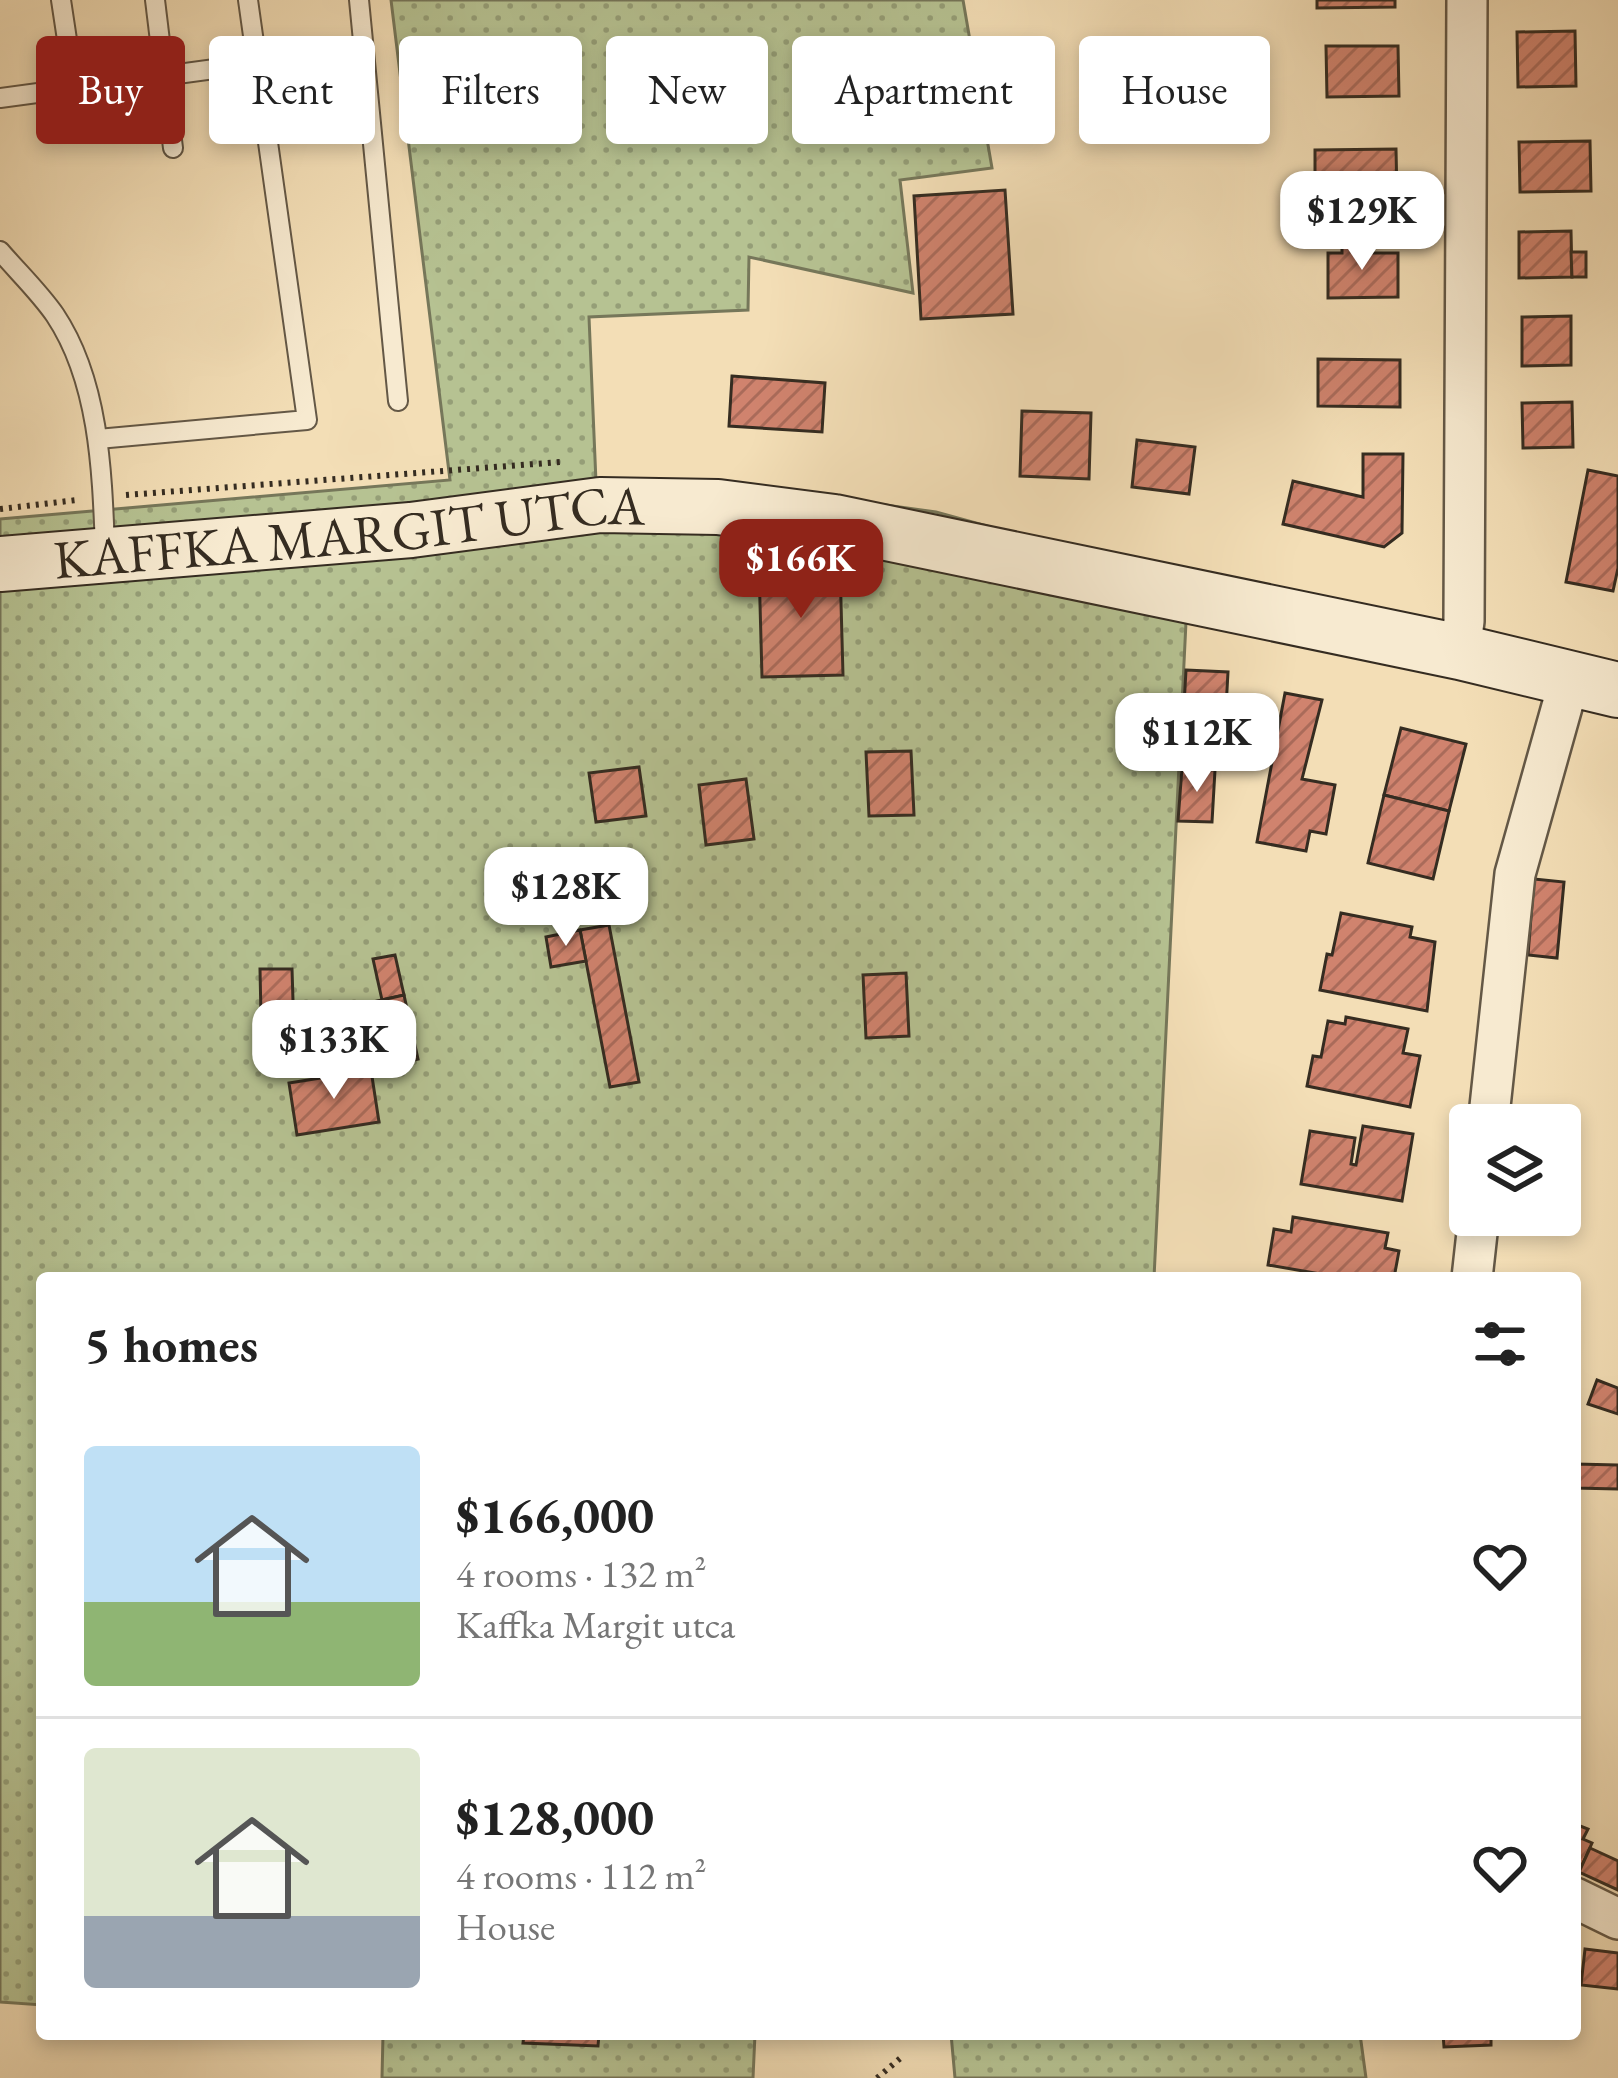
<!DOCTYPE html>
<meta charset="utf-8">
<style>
body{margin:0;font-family:"EB Garamond",serif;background:#f6f6f6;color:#222;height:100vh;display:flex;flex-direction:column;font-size:45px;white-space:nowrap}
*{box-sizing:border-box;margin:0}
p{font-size:39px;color:#767676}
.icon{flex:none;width:66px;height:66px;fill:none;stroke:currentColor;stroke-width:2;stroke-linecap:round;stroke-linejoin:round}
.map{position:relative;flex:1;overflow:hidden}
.panel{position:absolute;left:36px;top:1272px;width:1545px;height:768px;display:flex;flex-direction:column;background:#fff;border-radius:12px;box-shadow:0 6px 18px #0003}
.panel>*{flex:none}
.banner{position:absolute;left:36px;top:36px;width:1548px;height:108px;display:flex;gap:24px}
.tools{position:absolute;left:1449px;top:1104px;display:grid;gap:24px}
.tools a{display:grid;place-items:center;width:132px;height:132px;border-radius:12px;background:#fff;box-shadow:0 6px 18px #0003;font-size:60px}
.price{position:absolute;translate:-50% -102px;padding:0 27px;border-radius:24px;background:#fff;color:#222;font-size:39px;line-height:78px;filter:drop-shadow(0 3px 6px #0008)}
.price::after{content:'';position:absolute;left:50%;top:72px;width:36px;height:27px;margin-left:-18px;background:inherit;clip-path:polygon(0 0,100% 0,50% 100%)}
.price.active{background:#8f2418;color:#fff}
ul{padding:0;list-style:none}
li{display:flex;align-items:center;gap:36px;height:300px;padding:0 48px}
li+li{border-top:3px solid #e0e0e0}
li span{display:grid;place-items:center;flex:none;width:336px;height:240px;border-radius:12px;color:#555}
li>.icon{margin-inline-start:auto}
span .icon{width:144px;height:144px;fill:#fffc;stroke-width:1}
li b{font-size:51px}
h2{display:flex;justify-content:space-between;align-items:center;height:144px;padding:0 48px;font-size:51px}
.chip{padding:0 42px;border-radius:12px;background:#fff;box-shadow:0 6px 18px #0003;font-size:42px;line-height:108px}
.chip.active{background:#8f2418;color:#fff}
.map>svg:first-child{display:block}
.green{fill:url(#green-dots);stroke:#76775a;stroke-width:3}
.building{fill:url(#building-hatch);stroke:#352c21;stroke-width:3}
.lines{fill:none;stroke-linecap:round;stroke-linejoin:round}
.lane-casing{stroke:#645846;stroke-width:22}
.street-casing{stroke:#645846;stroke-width:44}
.secondary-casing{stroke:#352c21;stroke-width:58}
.path{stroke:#352c21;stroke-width:6;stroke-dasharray:3 6;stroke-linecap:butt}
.lane{stroke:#f7ead0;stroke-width:18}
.street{stroke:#f7ead0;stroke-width:39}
.secondary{stroke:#f7ead0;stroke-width:54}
.labels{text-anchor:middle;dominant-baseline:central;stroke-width:9;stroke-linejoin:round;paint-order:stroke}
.street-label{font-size:54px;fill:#352c21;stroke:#f7ead0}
</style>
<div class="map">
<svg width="1618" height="2078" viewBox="0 0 1618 2078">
<defs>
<pattern id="green-dots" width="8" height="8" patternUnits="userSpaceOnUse" patternTransform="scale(3)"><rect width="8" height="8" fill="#b6c292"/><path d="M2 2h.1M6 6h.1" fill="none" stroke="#959e77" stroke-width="1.8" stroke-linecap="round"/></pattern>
<pattern id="building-hatch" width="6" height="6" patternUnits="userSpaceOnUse" patternTransform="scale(3)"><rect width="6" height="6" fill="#d0836e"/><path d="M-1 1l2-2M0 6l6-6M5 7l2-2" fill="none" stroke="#aa6b5a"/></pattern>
</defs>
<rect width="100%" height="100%" fill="#f3deb6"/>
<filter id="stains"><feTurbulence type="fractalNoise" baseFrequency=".00167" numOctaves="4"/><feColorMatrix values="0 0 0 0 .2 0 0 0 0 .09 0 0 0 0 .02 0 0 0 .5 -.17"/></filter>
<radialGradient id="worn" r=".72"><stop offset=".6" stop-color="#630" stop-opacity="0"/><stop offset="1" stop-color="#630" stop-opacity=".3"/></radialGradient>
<g class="green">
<path d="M391,0h572l29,168 -92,12 13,113 -164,-36 -1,53 -159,7 7,165 181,8 159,22 252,69 -34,697h-1112v727l-42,-3v-1483l450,-39z"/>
<path d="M376,2034h379l-2,44h-371l1,-43z"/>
<path d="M951,2034h409l6,44h-411z"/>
</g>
<g class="building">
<path d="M1317,0h78v7l-78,1z"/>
<path d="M1575,31l1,55 -58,1 -1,-55z"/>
<path d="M1326,46h72l1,50 -72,1z"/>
<path d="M1590,141l1,50 -71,1 -1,-50z"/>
<path d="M1396,149l1,47 -82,1v-47z"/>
<path d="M1005,190l8,124 -92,5 -7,-123z"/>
<path d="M1571,231l1,46 -53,1v-46z"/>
<path d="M1342,241h27v12h29v44l-70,1v-45h14z"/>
<path d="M1571,252h15v25h-14z"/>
<path d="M1571,316v49l-49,1v-49z"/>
<path d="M1318,359l82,1v47l-82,-1z"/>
<path d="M732,376l93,7 -3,49 -93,-6z"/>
<path d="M1572,402l1,45 -50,1 -1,-45z"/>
<path d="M1022,411l69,2 -2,66 -69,-3z"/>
<path d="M1137,440l58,7 -6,47 -57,-7z"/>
<path d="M1363,454h40l-1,79 -18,14 -101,-23 10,-43 70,16z"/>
<path d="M1588,470l30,6v92l-5,23 -47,-9z"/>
<path d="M840,566l3,109 -81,2 -3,-110z"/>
<path d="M1186,670l42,2 -3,54 -42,-3z"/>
<path d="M1285,693l37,7 -20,79 33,6 -9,49 -16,-3 -4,20 -49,-9z"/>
<path d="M1401,728l65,16 -17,67 -65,-16z"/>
<path d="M911,751l3,64 -45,1 -3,-64z"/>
<path d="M639,767l7,49 -50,6 -7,-49z"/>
<path d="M1182,768l33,2 -3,52 -34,-1z"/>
<path d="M746,779l8,60 -48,6 -7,-60z"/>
<path d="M1384,795l65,16 -16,68 -65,-16z"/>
<path d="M1534,879l30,3 -7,76 -29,-3z"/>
<path d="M1341,913l71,14 -2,10 25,5 -8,69 -107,-21 7,-36 5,1z"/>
<path d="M609,925l30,157 -29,5 -30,-157z"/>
<path d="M580,930l6,31 -35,6 -5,-30z"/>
<path d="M395,955l9,40 -22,5 -9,-41z"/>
<path d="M260,969h32l3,95h-33z"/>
<path d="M906,973l3,63 -43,2 -3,-63z"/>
<path d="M404,995l14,64 -49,11 -14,-64z"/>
<path d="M1346,1017l62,12 -5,24 17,3 -10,51 -103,-21 6,-30 8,1 7,-36 17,3z"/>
<path d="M371,1070l8,52 -82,13 -8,-52z"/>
<path d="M1363,1126l50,8 -11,67 -101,-17 9,-53 45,7 -4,26 5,1z"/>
<path d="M1293,1217l95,16 -3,15 14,3 -5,27h-50l-76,-13 6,-36 17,3z"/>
<path d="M1597,1380l21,8v26l-30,-10z"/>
<path d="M1575,1464l43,1v24l-43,-1z"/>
<path d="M1575,1824l13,5 -5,10 9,4 -13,29 -4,-2z"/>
<path d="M1590,1848l28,13v29l-39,-18z"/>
<path d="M1585,1949l33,4v36l-37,-4z"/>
<path d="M524,2034h75l-1,12 -75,-3z"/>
<path d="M1443,2034h48v11l-47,2z"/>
</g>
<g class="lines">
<g class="lane-casing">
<g id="lane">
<path d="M61,0l13,86"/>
<path d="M155,0l18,148"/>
<path d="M359,0l39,401"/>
<path d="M0,98l259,-35"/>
<path d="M0,251c18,21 39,41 55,64 44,66 47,155 50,233"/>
<path d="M98,439l209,-19 -59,-420"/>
</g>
</g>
<g class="street-casing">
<g id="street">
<path d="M1460,652l4,-31 3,-621"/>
<path d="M1488,1125l27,-251 55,-196"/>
<path d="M1472,1278l7,-63"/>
<path d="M1575,1898l43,21"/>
</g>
</g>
<g class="secondary-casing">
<g id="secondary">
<path id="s1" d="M0,564l411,-34 189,-25 118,2 116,15 626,130 158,38"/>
</g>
</g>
<g class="path">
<path d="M126,495l435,-33"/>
<path d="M0,509l77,-9"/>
<path d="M877,2078l26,-22"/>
</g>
<use href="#lane" class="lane"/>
<use href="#street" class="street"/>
<use href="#secondary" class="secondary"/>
</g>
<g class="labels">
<g class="street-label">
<text stroke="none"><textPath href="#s1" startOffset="351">KAFFKA MARGIT UTCA</textPath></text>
</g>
</g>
<rect width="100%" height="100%" filter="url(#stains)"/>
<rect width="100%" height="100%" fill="url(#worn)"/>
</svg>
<div class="tools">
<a><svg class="icon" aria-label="layers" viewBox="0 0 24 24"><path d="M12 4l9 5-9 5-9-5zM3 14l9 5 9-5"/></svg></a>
</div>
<b class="price" style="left:1362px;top:273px">$129K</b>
<b class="price active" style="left:801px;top:621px">$166K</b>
<b class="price" style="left:1197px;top:795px">$112K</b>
<b class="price" style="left:566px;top:949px">$128K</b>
<b class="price" style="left:334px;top:1102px">$133K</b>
<div class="banner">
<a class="chip active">Buy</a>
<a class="chip">Rent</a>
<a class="chip">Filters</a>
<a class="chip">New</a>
<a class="chip">Apartment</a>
<a class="chip">House</a>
</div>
<section class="panel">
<h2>5 homes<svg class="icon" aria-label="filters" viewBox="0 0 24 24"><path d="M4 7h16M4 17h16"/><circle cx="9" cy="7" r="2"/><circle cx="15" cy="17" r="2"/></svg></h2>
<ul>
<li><span style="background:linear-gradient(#bfe0f5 65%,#8fb573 0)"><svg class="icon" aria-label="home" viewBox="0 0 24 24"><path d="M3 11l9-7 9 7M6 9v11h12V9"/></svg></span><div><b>$166,000</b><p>4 rooms · 132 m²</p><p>Kaffka Margit utca</p></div><svg class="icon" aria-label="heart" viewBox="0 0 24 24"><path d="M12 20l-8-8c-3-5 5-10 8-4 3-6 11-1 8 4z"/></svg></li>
<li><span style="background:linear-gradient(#dfe7d0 70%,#9aa5b1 0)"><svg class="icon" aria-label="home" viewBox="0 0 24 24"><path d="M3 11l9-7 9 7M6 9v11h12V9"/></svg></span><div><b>$128,000</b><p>4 rooms · 112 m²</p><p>House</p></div><svg class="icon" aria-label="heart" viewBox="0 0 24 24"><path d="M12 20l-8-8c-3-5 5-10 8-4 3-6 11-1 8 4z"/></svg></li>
</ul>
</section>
</div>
